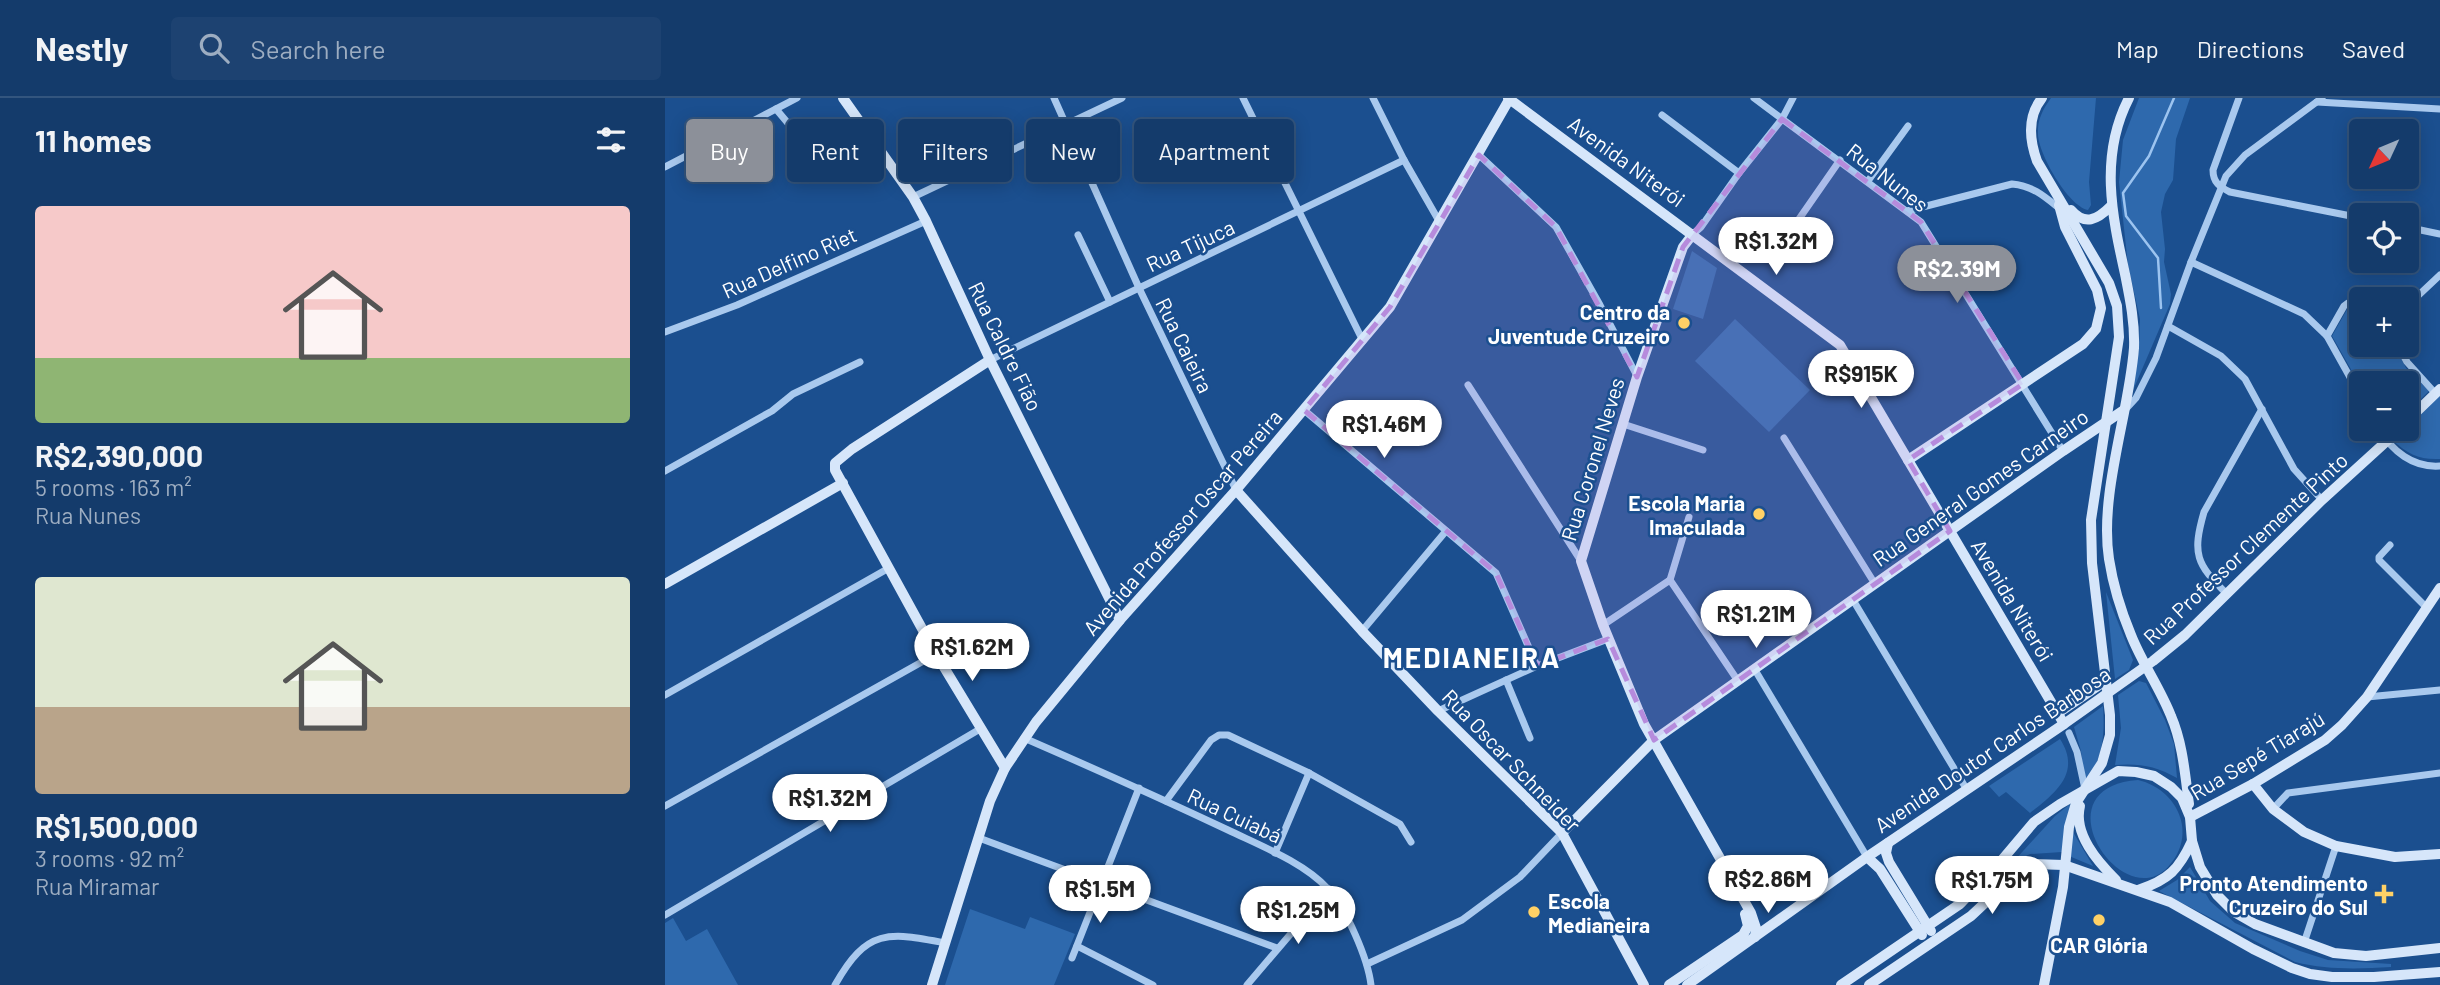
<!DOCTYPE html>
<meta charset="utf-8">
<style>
body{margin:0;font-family:Barlow,sans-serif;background:#1d4271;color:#f1f3f6;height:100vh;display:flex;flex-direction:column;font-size:26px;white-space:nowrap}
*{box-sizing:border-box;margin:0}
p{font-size:23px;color:#9dadc1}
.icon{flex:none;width:38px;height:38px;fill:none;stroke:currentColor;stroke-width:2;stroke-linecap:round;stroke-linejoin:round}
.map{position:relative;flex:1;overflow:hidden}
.drawer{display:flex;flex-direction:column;background:#143b6b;width:665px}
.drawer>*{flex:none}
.guide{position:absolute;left:21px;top:21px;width:665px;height:63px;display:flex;gap:14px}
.needle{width:46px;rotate:226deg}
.controls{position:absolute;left:1684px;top:21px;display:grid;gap:14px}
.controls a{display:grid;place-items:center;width:70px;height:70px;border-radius:7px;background:#143b6b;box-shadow:0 4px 18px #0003,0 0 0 2px #33557e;font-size:35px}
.price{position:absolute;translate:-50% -60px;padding:0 16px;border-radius:24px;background:#fff;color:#222;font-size:23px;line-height:46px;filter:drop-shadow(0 2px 4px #0008)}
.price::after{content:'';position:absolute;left:50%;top:42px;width:21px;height:16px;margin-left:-10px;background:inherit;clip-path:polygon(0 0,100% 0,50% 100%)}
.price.on{background:#8c9099;color:#fff}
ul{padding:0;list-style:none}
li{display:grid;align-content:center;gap:14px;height:371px;padding:0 35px}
li span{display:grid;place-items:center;height:217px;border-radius:7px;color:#555}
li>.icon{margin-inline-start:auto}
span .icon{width:126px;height:126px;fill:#fffc;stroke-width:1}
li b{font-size:30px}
h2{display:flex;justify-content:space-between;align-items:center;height:84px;padding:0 35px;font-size:30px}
.tag{padding:0 24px;border-radius:7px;background:#143b6b;box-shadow:0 4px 18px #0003,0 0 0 2px #33557e;font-size:24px;line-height:63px}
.tag.on{background:#8c9099;color:#fff}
header{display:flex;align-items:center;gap:42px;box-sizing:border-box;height:98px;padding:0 35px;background:#143b6b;border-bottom:2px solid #33557e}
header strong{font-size:33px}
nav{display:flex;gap:38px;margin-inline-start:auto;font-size:24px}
.search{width:490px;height:63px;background:#1d4271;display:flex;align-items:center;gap:18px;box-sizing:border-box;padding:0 24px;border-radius:7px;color:#9dadc1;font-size:26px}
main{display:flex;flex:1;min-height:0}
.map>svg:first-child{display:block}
.green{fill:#2e69ad}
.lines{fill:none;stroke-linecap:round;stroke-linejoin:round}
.stream{stroke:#9cc4f0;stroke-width:2.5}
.street{stroke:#a9c9ee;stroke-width:7}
.secondary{stroke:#d6e6fa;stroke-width:10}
.marked{fill:#b68bdc;fill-opacity:0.2;stroke:#b68bdc;stroke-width:5;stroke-dasharray:14 9;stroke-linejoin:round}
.poi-dot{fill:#ffd166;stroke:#1b4f8f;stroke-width:2.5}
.labels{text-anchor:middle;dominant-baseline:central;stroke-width:5;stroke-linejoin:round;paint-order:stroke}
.street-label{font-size:21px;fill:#fff;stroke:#1b4f8f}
.poi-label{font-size:21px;font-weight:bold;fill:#fff;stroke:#1b4f8f;text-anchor:end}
.district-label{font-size:28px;font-weight:bold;letter-spacing:2px;fill:#fff;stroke:#1b4f8f}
</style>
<header>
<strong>Nestly</strong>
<div class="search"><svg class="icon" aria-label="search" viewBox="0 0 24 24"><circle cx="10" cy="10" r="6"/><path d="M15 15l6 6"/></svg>Search here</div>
<nav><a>Map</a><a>Directions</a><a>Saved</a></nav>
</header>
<main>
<section class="drawer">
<h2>11 homes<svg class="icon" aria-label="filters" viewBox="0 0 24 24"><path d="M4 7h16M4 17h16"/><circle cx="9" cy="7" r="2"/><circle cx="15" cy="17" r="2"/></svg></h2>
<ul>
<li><span style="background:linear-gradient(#f6c9c9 70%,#8fb573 0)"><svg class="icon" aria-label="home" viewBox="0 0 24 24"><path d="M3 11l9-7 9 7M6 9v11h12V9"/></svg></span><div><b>R$2,390,000</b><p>5 rooms · 163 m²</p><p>Rua Nunes</p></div></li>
<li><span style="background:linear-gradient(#dfe7d0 60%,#b9a48a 0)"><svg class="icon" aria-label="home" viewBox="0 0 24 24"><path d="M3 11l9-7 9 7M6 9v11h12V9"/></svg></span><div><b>R$1,500,000</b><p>3 rooms · 92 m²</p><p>Rua Miramar</p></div></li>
</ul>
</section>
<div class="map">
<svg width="1775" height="887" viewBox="0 0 1775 887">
<rect width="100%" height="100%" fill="#1b4f8f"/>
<g class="green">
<path d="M1386,0h45l-7,84 2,23 -3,5c-20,-4 -50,-57 -50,-76 -1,-14 5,-25 13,-36z"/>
<path d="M1474,0h51l-14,41 -3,41 -8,14 -4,18 4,37 -1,13 7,32 -1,10 -39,91 8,-47 1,-29 -12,-54 -9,-83 4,-42z"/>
<path d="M1027,153l25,17 -14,51 -30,-10z"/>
<path d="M1684,208l12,7v32h33l12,23 23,23 -23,23v-31h-45v4l-29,-51z"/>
<path d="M1070,221l75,71 -41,42 -74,-71z"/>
<path d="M1775,297v64c-21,1 -32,-5 -48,-19z"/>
<path d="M1441,494l27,68 -4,10 -14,9z"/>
<path d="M1474,583l7,2 19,37 9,24 3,34c-21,-12 -38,-15 -62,-13l6,-37 -3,-33z"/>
<path d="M1438,608c2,27 0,49 -14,72h-5l-3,-27 -7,-24z"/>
<path d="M1395,641c22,34 -5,54 -30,74l-24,-21 -7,5 -10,-11z"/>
<path d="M1473,682c39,9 61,54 30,87 -46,49 -131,-80 -30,-87z"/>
<path d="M1405,706l-8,48 -32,2 -17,8 42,-46z"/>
<path d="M1408,734l20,34 -24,-10z"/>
<path d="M1525,769l20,34 25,22 65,28 28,9 63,4v3c-33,2 -64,3 -96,-5l-136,-71 18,-11z"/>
<path d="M305,811l55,20 5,-12 45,17 -21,51h-109z"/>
<path d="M8,820l13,23 21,-12 31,56h-73v-62z"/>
</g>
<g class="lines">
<path class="stream" d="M1496,210l-3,-50 -32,-42 -3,-23 26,-37 25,-58"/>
<g class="street">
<path d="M389,0l85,190 97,202"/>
<path d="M578,0l120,243"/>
<path d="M708,0l31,62 35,61"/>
<path d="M1089,0l167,124 142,229"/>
<path d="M1574,0l-26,72c0,13 7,17 17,22l131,26"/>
<path d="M1652,4l123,7"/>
<path d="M111,11l47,56"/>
<path d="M997,17l77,58"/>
<path d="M814,57l77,72 44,78 37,71"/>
<path d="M0,69l132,-69"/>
<path d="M1203,83l40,-55"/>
<path d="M248,99l209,-99"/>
<path d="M1242,113l105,-27c21,2 32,12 48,25"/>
<path d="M1134,121l41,-59"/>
<path d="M1741,129l34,7"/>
<path d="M1028,136l8,-7 38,-54 43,-54 11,-21"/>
<path d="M413,137l32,67"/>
<path d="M1526,164l113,52 23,22 34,61"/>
<path d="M1741,209l34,-32"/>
<path d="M1503,228l53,30 24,23 49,90 28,31"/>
<path d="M0,234l72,-27 189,-84"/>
<path d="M1662,238l17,-30 4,-3 13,5"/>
<path d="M1733,247l9,17 28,31"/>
<path d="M325,262l414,-200"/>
<path d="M803,287l113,176"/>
<path d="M639,312l192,163 41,93"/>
<path d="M1460,312l11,-12 20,-40 35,-96 35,-86 19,-21 77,-57"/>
<path d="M958,326l80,26"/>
<path d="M1714,331c13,22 34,39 61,37"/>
<path d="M1119,340l91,146"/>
<path d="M0,373l107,-60 21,-17 67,-32"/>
<path d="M1725,447l-11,12v3l48,48"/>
<path d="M1005,482l68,101"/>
<path d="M1562,496c-31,-30 -35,-40 -23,-82l58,-103"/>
<path d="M1188,502l114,190"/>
<path d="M938,527l67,-45 19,-63"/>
<path d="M697,533l84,-100"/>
<path d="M1090,572l112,187"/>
<path d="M841,582l24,58"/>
<path d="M0,597l224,-127"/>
<path d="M1702,599l73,-7"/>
<path d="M773,613l99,-45 71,-27"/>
<path d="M1404,635l8,19 8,37"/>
<path d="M359,640c69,30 136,60 204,92 31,15 77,33 100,59 18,19 40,70 43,96"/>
<path d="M501,703l45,-61 8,-5h9l81,38 91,51 11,18"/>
<path d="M0,708l271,-152"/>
<path d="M1608,711l15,-16 152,-20"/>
<path d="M314,740l298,110"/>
<path d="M610,755l34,-80"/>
<path d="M0,817l315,-186"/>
<path d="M1639,845l32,-97"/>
<path d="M412,848l76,39"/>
<path d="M407,860l67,-170"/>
<path d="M702,866l95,-44 58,-43 42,-44"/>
<path d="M170,887c32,-57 53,-53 111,-42"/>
<path d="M582,887l82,-96"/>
</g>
<g class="secondary">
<path d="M178,0l70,99 13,24 64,139 130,260"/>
<path d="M843,0l332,247 224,379"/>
<path d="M1377,0c-15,19 -13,41 -5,63l72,122 8,23 2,31 -28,183 1,43 18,152v20l-8,28 -26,40 -7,24 -6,60 -19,98"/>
<path d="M1464,0c-30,58 -17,117 -4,176 5,25 10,49 9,74 -5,66 -35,146 -25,211 4,26 12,52 22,76 11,28 29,53 40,81 12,28 14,59 18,88"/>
<path d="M1406,112c14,16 26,10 40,-4"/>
<path d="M1028,136l-10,13 -46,130 -56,184 22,64 41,99 107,189 5,15 -1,9"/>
<path d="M325,262l-138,89 -17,14v7l101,184 69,114"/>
<path d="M1741,324l34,-33"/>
<path d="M1243,362l175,-116 13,-15 5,-21 -4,-18 -32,-63 -6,-22"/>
<path d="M571,392l126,141 76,80 124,122 82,152"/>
<path d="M0,486l178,-101"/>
<path d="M1393,615l47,-32"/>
<path d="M1588,686l20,25 31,23 32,14 59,11 45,-3"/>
<path d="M1415,708c-7,28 18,56 36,74"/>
<path d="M1525,719l63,-33 72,-44 17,-15 25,-28 73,-109"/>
<path d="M897,735l92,-93 409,-289 61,-41"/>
<path d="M1223,745l-2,10 3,9 42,69"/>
<path d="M1202,759l13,12 42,66"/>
<path d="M1473,792c31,-10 41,-21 54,-49"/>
<path d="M267,887l58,-184 15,-33 31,-46 84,-102 116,-130 154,-183 120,-209"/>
<path d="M1004,887l74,-50 5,-9 -3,-12"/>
<path d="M1022,887l180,-128 197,-133 89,-63 32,-26 137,-135 78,-71"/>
<path d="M1176,887l119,-81 36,-37 38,-45 26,-18 58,-33 18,1 18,4 17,11 11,11 8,19 2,24 8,26 17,28 17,17 21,12 79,29 32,3 74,-8"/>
<path d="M1204,887l102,-69 47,-44 15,-8 31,1 106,37 83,47 39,19 18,6 22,3h42l66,-5"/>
</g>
</g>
<path class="marked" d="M1117,21l139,103 102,162 -115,76 42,71 -296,209 -46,-101 -71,27 -41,-93 -192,-163 86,-103 89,-152 77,72 81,150 46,-130z"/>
<g class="poi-dot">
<circle cx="1019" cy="225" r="7"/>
<circle cx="1094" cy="416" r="7"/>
<path d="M1715.5 785.5h7v7h7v7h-7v7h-7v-7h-7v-7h7z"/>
<circle cx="869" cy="814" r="7"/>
<circle cx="1434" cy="822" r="7"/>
</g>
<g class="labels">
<g class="street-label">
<text transform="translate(962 63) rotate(36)">Avenida Niterói</text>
<text transform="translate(1223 79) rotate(38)">Rua Nunes</text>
<text transform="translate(525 147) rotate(-25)">Rua Tijuca</text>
<text transform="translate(124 164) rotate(-24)">Rua Delfino Riet</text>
<text transform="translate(520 247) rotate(64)">Rua Caieira</text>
<text transform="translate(341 248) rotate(64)">Rua Caldre Fião</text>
<text transform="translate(927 361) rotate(-73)">Rua Coronel Neves</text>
<text transform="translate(1315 389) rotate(-35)">Rua General Gomes Carneiro</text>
<text transform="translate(517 424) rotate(-49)">Avenida Professor Oscar Pereira</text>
<text transform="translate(1580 450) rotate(-43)">Rua Professor Clemente Pinto</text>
<text transform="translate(1348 502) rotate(59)">Avenida Niterói</text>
<text transform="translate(1327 651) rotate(-34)">Avenida Doutor Carlos Barbosa</text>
<text transform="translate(1592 657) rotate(-31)">Rua Sepé Tiarajú</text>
<text transform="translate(847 662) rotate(46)">Rua Oscar Schneider</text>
<text transform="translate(570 717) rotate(25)">Rua Cuiabá</text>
</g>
<g class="poi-label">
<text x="1005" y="213">Centro da<tspan x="1005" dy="24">Juventude Cruzeiro</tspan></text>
<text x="1080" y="404">Escola Maria<tspan x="1080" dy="24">Imaculada</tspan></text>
<text x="1703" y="784">Pronto Atendimento<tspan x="1703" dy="24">Cruzeiro do Sul</tspan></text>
<text x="883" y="802" text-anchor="start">Escola<tspan x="883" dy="24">Medianeira</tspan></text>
<text x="1434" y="846" text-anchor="middle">CAR Glória</text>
</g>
<g class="district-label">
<text x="807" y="559">MEDIANEIRA</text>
</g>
</g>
</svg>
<div class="controls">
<a><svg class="needle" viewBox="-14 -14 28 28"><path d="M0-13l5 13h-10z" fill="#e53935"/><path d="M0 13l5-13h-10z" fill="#9dadc1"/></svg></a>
<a><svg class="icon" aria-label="locate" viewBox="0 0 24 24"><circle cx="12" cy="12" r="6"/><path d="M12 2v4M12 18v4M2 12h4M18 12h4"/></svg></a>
<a>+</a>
<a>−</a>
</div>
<b class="price" style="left:1111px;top:179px">R$1.32M</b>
<b class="price on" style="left:1292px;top:207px">R$2.39M</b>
<b class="price" style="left:1196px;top:312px">R$915K</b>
<b class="price" style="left:719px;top:362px">R$1.46M</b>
<b class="price" style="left:1091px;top:552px">R$1.21M</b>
<b class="price" style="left:307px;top:585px">R$1.62M</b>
<b class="price" style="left:165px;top:736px">R$1.32M</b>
<b class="price" style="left:1103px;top:817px">R$2.86M</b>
<b class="price" style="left:1327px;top:818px">R$1.75M</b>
<b class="price" style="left:435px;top:827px">R$1.5M</b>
<b class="price" style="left:633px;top:848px">R$1.25M</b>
<div class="guide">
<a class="tag on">Buy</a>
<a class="tag">Rent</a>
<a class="tag">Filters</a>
<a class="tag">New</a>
<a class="tag">Apartment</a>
</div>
</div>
</main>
